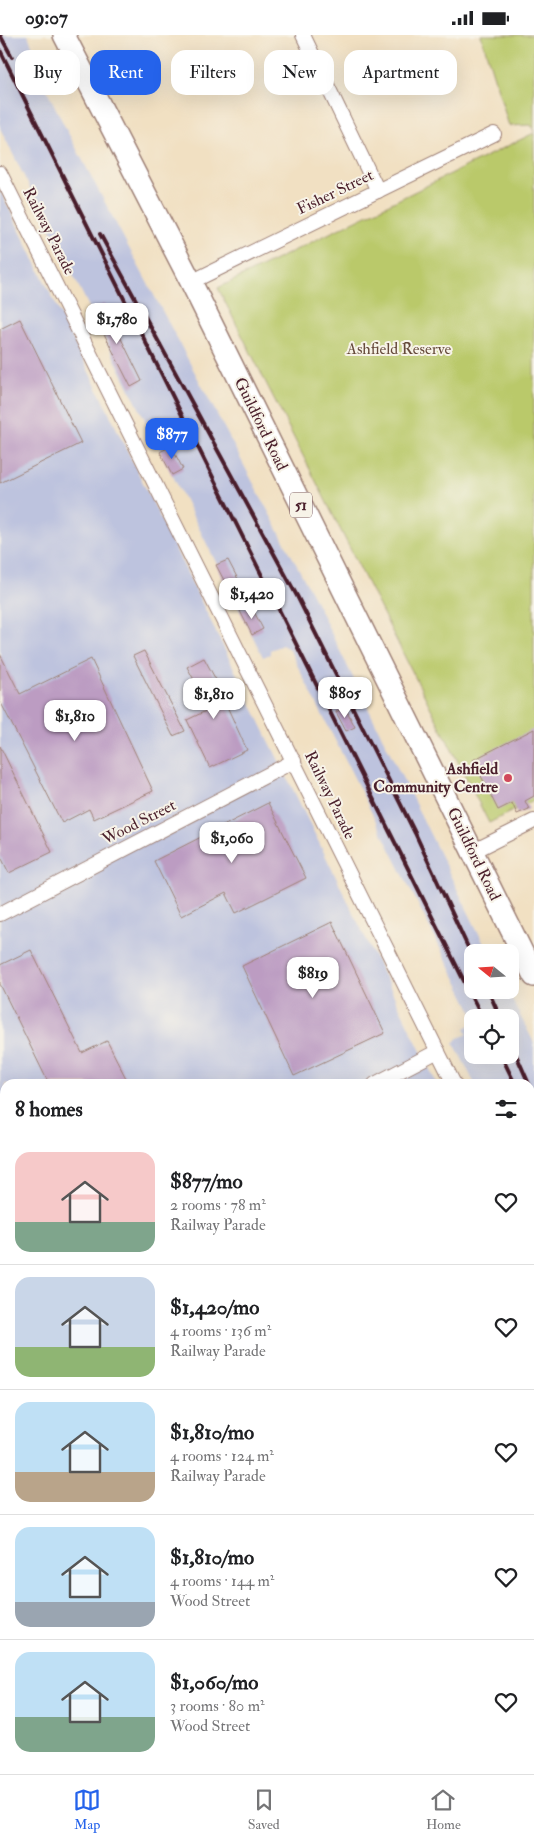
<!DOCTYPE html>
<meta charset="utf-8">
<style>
body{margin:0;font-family:"IM FELL Double Pica",serif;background:#f6f6f6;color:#202124;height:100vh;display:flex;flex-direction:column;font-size:19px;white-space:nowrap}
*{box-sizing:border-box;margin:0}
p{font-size:16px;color:#757577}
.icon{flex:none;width:28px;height:28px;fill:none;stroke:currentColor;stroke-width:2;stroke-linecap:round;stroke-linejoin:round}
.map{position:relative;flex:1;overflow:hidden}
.panel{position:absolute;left:0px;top:1044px;width:535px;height:696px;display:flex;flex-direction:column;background:#fff;border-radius:15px 15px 0 0;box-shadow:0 5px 20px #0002}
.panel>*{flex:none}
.guide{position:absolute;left:15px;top:15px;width:505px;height:45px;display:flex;gap:10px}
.needle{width:32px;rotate:288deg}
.controls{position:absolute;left:464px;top:909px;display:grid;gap:10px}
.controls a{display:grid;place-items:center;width:55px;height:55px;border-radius:10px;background:#fff;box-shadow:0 5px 20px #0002;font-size:25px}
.price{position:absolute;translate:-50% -42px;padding:0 11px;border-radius:10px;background:#fff;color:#222;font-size:16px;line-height:32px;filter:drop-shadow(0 1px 2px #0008)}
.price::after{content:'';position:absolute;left:50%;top:30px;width:15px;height:11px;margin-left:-8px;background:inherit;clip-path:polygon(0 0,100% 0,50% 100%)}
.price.selected{background:#2563eb;color:#fff}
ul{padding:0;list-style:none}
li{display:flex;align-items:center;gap:15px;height:125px;padding:0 15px}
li+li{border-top:1px solid #e0e0e0}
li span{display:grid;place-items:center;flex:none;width:140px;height:100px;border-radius:15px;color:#555}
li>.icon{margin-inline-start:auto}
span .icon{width:60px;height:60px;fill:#fffc;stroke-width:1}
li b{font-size:21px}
h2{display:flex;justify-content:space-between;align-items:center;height:60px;padding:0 15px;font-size:21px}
.tag{padding:0 18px;border-radius:15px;background:#fff;box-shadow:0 5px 20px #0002;font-size:18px;line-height:45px}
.tag.selected{background:#2563eb;color:#fff}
.status{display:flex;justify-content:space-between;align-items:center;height:35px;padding:0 25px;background:#fff;direction:ltr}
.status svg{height:14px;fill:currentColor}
.menu{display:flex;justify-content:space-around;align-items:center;height:70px;border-top:1px solid #e0e0e0;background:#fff;font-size:14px;color:#757577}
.menu a{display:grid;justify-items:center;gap:2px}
.menu .selected{color:#2563eb}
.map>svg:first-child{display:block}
.industrial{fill:#bdc3de}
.green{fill:#bac96b;stroke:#82744b}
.building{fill:#bc9cc2}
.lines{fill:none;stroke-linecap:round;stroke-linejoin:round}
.minor-casing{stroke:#9e8076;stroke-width:16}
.highway-casing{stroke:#9e8076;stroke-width:24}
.minor{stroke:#fff;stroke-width:14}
.highway{stroke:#fff;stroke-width:21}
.rail{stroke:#4a1f2b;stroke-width:4}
.poi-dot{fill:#d1495b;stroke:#f7f3e8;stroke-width:2}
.labels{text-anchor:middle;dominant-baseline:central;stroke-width:4;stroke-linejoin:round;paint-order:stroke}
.shield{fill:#f7f3e8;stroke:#7e5f64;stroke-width:1}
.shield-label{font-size:15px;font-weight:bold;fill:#4a1f2b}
.street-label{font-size:16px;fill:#4a1f2b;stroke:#f7f3e8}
.park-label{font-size:16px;fill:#664a3b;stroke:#f7f3e8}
.poi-label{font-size:16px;font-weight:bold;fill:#4a1f2b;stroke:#f7f3e8;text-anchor:end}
</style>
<div class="status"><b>09:07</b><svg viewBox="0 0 49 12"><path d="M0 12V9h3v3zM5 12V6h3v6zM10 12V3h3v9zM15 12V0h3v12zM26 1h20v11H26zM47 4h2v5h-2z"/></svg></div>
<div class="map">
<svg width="534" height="1739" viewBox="0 0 534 1739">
<rect width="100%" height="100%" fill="#f7f3e8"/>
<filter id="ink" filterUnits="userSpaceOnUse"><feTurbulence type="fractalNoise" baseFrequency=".02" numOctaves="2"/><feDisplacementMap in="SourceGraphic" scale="10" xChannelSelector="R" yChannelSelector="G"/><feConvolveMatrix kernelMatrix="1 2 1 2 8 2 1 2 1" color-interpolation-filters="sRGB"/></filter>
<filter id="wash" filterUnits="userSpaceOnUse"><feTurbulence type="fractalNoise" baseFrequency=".0096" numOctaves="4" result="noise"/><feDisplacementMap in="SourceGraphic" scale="20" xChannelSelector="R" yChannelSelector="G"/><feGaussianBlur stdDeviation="1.12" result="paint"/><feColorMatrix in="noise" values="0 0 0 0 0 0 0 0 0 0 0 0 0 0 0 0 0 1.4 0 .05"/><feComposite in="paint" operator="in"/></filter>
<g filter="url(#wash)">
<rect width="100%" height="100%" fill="#f1e0c2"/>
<g class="industrial">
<path d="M0,0h28l6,15 -5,3 36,74 247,467 176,358 -16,1v37h35l27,53v160l-4,-8v-111h-55l-21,-41 4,-5 10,-4 -3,-6 7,-4v31h38v-38h-35l-186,-368 -7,-4 -12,5v4l-7,3 -263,-529z"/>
<path d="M0,155l437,894h-432v686h525v-497l4,8v493h-534z"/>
</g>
<g class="green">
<path d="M481,0h53v97l-3,-7 -22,1z"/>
<path d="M534,98v667l-45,23 -271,-535z"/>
</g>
<g id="blocks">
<g class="building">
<path d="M104,269l38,77 -11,6 -39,-77z"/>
<path d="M20,284l61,124 -81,40v-154z"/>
<path d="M171,411l12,23 -11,6 -12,-23z"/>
<path d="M228,525l12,23 -12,5 -12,-23z"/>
<path d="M251,571l12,23 -11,6 -12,-24z"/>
<path d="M144,616l41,80 -12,5 -40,-80z"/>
<path d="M0,619l20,40 71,-35 62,132 -59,28 -5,-10 -27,14 -62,-122z"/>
<path d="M204,623l23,42 -2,2 22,48 -37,18 -23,-48 23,-11 -23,-42z"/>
<path d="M345,672l10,20 -9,4 -10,-19z"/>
<path d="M534,694v67l-9,5 4,8 -12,5 -5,-11 -14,7 -25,-50z"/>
<path d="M0,711l52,106 -43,21 -9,-18z"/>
<path d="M268,768l38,75 -70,35 -10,-20 -45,23 -27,-55z"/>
<path d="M332,887l53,111 -91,43 -52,-110z"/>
<path d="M31,915l51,103 25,-12 22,43h-80l-49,-100v-19z"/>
</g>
</g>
</g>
<g filter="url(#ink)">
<use href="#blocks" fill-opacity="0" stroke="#9e8076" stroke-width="1"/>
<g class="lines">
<g class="minor-casing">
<g id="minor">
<path d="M303,0l75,156"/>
<path d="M0,138l454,911"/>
<path d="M191,247l303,-148"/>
<path d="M472,817l62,-31"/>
<path d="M0,879l294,-153"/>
<path d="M375,1049l63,-33"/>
<path d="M530,1200l4,8"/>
<path d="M0,1242l5,-3"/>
</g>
</g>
<g class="highway-casing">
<path id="highway" d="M64,0l127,247 343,694"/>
</g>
<use href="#minor" class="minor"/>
<use href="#highway" class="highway"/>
<g class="rail">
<path d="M0,0l12,22"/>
<path d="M0,15l482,967"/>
<path d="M100,199l197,362 118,237 57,123"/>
<path d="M488,955l12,27"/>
<path d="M510,1006l19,43"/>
<path d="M501,1020l14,29"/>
<path d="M530,1079l4,8"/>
</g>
</g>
</g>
<circle class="poi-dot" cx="508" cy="743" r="5"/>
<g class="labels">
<rect class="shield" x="290" y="457.5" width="22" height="25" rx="4"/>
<g class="shield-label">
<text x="301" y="470">51</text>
</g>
<g class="street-label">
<text transform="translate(335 157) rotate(-26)">Fisher Street</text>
<text transform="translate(49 196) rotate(63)">Railway Parade</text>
<text transform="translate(261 389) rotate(64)">Guildford Road</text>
<text transform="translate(330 760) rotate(64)">Railway Parade</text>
<text transform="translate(139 787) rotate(-27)">Wood Street</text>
<text transform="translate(474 819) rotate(64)">Guildford Road</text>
</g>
<g class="park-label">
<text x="399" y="314">Ashfield Reserve</text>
</g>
<g class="poi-label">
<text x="498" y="734">Ashfield<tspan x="498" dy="18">Community Centre</tspan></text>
</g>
</g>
</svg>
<div class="controls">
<a><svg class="needle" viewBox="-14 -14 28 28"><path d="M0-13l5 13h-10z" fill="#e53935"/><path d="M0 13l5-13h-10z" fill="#757577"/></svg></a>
<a><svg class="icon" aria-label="locate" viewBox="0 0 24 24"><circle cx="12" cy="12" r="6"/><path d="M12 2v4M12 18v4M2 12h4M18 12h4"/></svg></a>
</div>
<b class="price" style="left:117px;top:310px">$1,780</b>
<b class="price selected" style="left:172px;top:425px">$877</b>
<b class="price" style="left:252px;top:585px">$1,420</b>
<b class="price" style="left:345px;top:684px">$805</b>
<b class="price" style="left:214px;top:685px">$1,810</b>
<b class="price" style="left:75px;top:707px">$1,810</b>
<b class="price" style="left:232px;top:829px">$1,060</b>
<b class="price" style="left:313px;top:964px">$819</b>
<div class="guide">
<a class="tag">Buy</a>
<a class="tag selected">Rent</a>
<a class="tag">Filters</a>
<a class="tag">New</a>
<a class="tag">Apartment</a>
</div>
<section class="panel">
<h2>8 homes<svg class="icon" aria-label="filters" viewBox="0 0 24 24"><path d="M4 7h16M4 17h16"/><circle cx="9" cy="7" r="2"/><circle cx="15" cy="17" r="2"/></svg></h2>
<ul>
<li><span style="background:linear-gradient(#f6c9c9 70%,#7fa58c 0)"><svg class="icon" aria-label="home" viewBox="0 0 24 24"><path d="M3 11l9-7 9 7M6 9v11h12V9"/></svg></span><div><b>$877/mo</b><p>2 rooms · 78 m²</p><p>Railway Parade</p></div><svg class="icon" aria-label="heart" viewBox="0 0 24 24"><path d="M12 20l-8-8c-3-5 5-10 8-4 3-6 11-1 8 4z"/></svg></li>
<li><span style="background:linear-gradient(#c9d6e8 70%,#8fb573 0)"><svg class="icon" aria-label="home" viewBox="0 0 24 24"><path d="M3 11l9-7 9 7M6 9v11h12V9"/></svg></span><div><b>$1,420/mo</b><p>4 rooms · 136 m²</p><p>Railway Parade</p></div><svg class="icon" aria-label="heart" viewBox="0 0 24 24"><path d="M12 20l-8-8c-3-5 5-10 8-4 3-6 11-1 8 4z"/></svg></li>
<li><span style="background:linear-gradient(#bfe0f5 70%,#b9a48a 0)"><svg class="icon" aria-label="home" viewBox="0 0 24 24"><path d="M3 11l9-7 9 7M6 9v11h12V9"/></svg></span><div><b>$1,810/mo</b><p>4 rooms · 124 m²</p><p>Railway Parade</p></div><svg class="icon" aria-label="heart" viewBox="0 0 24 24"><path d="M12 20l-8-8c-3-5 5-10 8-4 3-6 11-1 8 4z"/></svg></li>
<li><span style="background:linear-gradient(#bfe0f5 75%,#9aa5b1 0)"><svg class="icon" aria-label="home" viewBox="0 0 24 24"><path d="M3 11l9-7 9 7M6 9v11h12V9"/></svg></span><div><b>$1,810/mo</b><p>4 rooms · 144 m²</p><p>Wood Street</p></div><svg class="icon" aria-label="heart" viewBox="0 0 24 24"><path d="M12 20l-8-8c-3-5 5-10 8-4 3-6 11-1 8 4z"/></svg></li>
<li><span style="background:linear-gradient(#bfe0f5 65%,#7fa58c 0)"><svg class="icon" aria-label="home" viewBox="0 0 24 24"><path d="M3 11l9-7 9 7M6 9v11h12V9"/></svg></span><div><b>$1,060/mo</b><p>3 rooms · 80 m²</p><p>Wood Street</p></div><svg class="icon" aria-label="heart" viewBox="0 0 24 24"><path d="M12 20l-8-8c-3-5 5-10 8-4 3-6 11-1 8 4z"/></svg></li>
</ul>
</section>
</div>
<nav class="menu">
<a class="selected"><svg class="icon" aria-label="map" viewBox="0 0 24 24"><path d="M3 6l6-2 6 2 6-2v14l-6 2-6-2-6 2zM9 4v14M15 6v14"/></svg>Map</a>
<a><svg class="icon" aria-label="saved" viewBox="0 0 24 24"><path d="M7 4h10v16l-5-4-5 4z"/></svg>Saved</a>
<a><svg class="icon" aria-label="home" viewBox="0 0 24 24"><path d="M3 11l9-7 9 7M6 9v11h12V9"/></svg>Home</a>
</nav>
